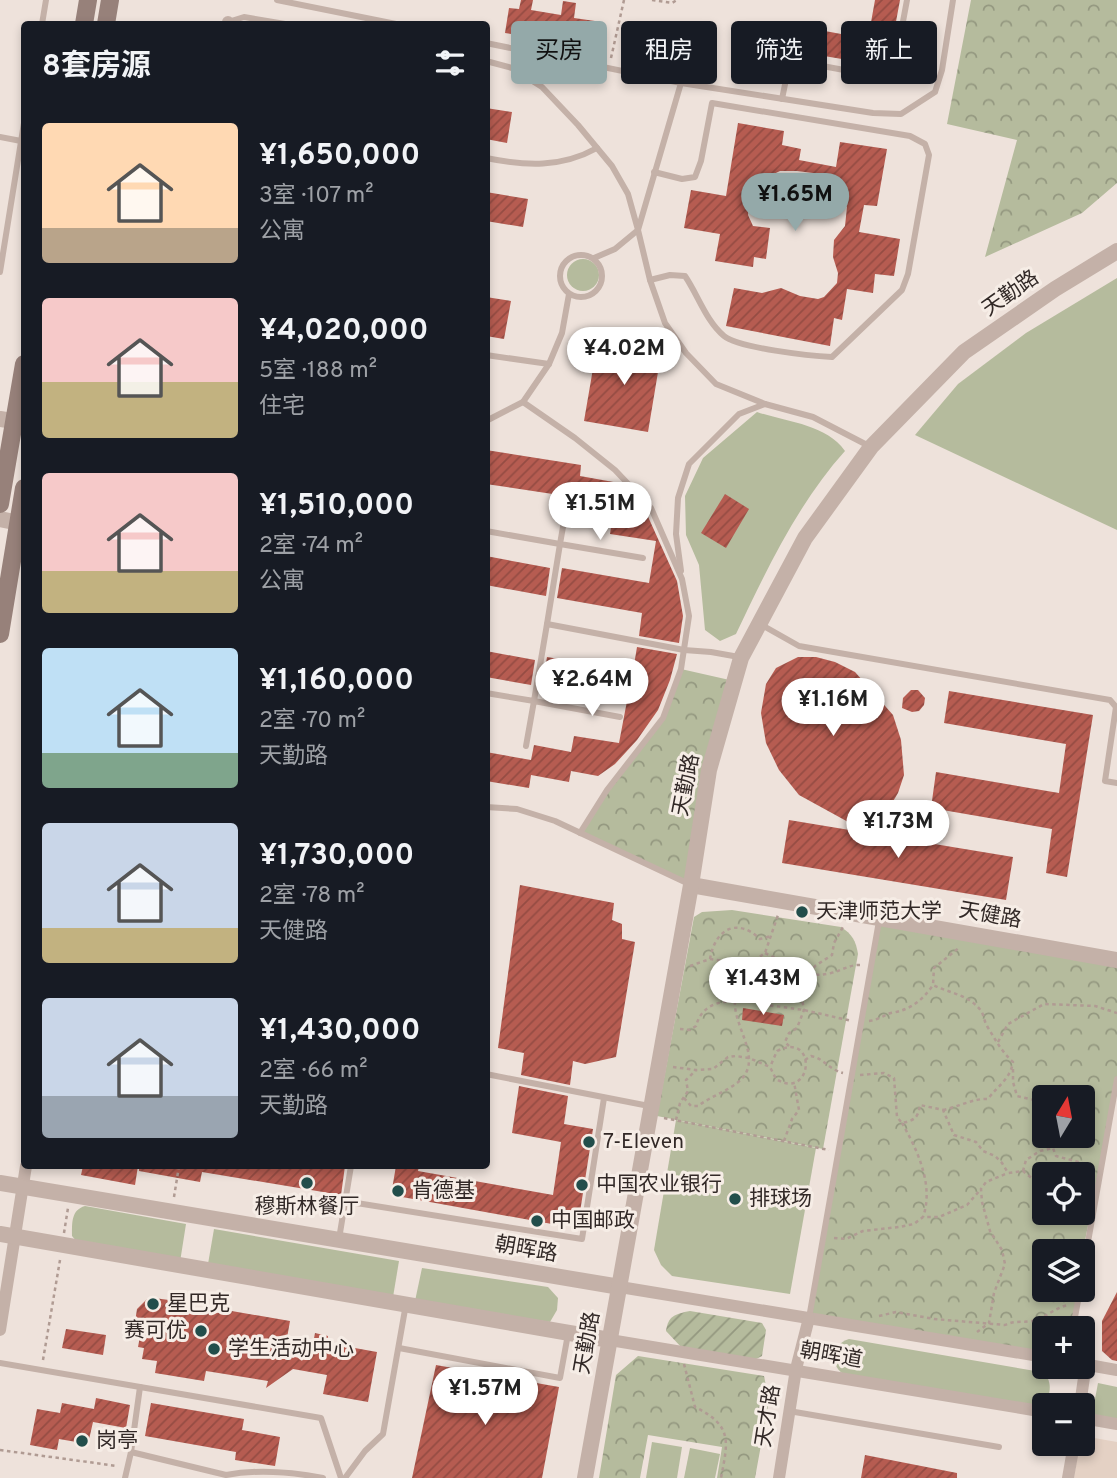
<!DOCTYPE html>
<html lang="zh">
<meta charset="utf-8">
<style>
body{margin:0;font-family:Overpass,"Noto Sans SC",sans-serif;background:#20242c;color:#f1f3f6;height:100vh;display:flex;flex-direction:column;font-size:26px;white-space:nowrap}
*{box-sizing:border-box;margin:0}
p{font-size:23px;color:#9ea1a6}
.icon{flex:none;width:38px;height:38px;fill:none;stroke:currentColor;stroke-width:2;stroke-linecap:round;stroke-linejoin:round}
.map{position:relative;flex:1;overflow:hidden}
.panel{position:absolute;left:21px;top:21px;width:469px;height:1148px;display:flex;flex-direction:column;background:#171b24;border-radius:7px;box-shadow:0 4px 10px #0003}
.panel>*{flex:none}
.hud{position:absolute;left:511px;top:21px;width:500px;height:63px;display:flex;gap:14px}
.needle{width:46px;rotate:10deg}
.buttons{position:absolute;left:1032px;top:1085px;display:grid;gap:14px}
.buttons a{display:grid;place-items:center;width:63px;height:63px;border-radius:7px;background:#171b24;box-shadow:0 4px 10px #0003;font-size:35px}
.price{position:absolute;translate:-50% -60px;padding:0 16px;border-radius:24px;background:#fff;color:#222;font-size:23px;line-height:46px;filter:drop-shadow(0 2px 4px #0008)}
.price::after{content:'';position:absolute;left:50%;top:42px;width:21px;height:16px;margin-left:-10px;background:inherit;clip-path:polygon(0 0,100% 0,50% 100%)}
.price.on{background:#94a9a9;color:#111}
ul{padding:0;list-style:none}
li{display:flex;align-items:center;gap:21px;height:175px;padding:0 21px}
li span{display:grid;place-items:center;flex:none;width:196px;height:140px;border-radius:7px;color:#555}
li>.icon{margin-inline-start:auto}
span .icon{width:84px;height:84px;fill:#fffc;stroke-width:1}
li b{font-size:30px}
h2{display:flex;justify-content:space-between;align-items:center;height:84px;padding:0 21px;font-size:30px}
.pill{padding:0 24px;border-radius:7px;background:#171b24;box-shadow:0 4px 10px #0003;font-size:24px;line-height:63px}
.pill.on{background:#94a9a9;color:#111}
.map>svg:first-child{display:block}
.grass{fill:#b5bb9d}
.forest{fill:url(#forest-crowns);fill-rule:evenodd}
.garden{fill:url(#garden-furrows)}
.plaza{fill:#e4d1c4}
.building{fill:url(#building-hatch)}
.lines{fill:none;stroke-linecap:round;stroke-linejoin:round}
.path{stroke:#b09b93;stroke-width:2.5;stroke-dasharray:3.5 3.5;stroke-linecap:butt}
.service{stroke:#c4b1a8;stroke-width:6}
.minor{stroke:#c4b1a8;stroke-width:12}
.tertiary{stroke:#c4b1a8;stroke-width:16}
.secondary{stroke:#97817a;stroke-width:18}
.poi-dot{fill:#224e4b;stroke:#f6ede6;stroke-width:2.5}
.labels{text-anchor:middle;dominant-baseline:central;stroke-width:6;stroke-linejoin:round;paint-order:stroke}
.street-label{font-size:21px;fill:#322927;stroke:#f6ede6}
.poi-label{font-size:21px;fill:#322927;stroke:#f6ede6;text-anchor:start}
</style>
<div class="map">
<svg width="1117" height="1478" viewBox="0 0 1117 1478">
<defs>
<pattern id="forest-crowns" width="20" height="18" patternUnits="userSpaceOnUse" patternTransform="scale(1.75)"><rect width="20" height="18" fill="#b5bb9d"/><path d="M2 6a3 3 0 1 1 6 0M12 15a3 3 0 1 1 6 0" fill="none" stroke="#949880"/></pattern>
<pattern id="garden-furrows" width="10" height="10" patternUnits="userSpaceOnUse" patternTransform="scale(1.75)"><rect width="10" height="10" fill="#b5bb9d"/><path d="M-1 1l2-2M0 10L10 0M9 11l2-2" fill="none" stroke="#949880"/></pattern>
<pattern id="building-hatch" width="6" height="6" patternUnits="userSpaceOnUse" patternTransform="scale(1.75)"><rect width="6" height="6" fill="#b65c51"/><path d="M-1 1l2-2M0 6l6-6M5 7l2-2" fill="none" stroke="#954c43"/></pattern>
</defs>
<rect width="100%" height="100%" fill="#eee2db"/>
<g class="grass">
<circle cx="583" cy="275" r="16"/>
<path d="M1117,278v252l-202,-95 43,-51 68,-51z"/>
<path d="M757,412c29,10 69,12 88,39 -47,52 -79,120 -109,183l-16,7 -15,-11 -6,-65 -13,-30 -1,-39 18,-38z"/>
<path d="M676,1120l140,28 -26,146 -118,-18 -11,-11 -7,-15z"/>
<path d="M85,1206l101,18 -6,38 -102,-19 -6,-7c0,-13 -1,-26 13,-30z"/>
<path d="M214,1229l185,32 -6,36 -185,-33z"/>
<path d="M422,1268l126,19 10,11 -1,12 -7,12 -135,-21z"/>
<path d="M849,1339l192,33c13,6 10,26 1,35l-197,-32c-16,-9 -14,-31 4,-36z"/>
<path d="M1098,1383l19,4v33l-25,-5z"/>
<path d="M652,1442l30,5 -5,31h-31z"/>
<path d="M690,1448l30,6 -5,24h-31z"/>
</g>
<g class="forest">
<path d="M971,0h146v183l-35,30 -97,44 32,-117 -70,-16z"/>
<path d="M681,669l53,12 -43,204 -111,-52 27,-43 56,-72z"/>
<path d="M732,910l109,17c11,7 15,14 17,27l-35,195 -166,-33 37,-199 8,-5z"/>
<path d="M880,918l237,42v119l-34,172h-38v39h35l-7,38h-28v29l-236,-39zM1045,1097h38v39h-38zM1045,1174h38v39h-38z"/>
<path d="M638,1356l126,20 5,25 -14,77h-38l5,-31 -74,-12 -8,43h-41l17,-103z"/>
</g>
<path class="garden" d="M690,1311l72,12 4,7 -4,26 -8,4 -72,-12 -16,-17c2,-15 9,-17 24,-20z"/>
<path class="plaza" d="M1083,1436l34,6v36h-43l5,-34h4z"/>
<g class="building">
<path d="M521,0h12l-2,10 30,5 2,-14 13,2 -2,15 21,3 -4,25 -86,-13 4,-25 10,1z"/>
<path d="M875,0h25l-10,54 -9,10h-9l-78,-13 4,-25 70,13z"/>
<path d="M649,29l40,7 -6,26 -41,-6z"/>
<path d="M486,108l26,4 -5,31 -21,-4z"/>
<path d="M738,123l46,8 -2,14 19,4 -2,11 37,7 4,-25 47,7 -10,57 -13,-1 -5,27 41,7 -6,37 -19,-2 -2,19 -26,-4 -5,31 -8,-2 -4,28 -104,-20 8,-38 28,5 19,-5 19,8 18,3 6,-2 13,-14 1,-10 -5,-16 1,-17 11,-14 2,-19 -9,-18 -6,-6 -19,-10 -16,-2h-17l-19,9 -12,18 -1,17 5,11 17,2 -4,31 -12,-2 -1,10 -38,-6 5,-27 -36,-6 7,-38 35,6z"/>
<path d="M486,192l42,7 -5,28 -37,-6z"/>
<path d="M486,297l25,4 -7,38 -18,-3z"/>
<path d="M625,334l23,4 -2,14 8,1 -2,11 7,2 -11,66 -64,-11 11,-64 15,2 3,-12 10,2z"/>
<path d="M486,450l95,15 -1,11 39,7 -3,19 25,4 4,4 32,71 6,35 -4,27 -40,-7 3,-23 -85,-15 5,-30 87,15 7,-42 -46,-7 3,-20 -36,-5 2,-11 -93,-14z"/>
<path d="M725,494l24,15 -23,39 -25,-15z"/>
<path d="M486,556l64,12 -4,28 -60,-11z"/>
<path d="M637,647l40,7 -7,26 -12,30 -21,30 -22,24 -17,12 -27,-5 -2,11 -38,-7 -2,13 -43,-7v-29l45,8 3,-15 37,7 3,-16 45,7 8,-42 -85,-15 5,-29 86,14z"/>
<path d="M486,651l49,9 -4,25 -45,-8z"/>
<path d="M798,657h18l19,5 20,10 38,43 8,25 3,35 -6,18 -9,15 -39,15 -51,-28 -20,-25 -13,-27 -5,-30 5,-29 10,-16z"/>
<path d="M911,690h7l7,8 -1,7 -5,6 -7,1 -10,-4 1,-10z"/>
<path d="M949,691l144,24 -26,162 -21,-4 6,-44 -121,-21 5,-36 123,21 7,-49 -122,-21z"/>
<path d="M789,820l224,37 -7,43 -224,-37z"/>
<path d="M520,885l94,18 -2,17 10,4v15l13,3 -19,115 -31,7 -12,-3 -3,24 -49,-10 3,-22 -26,-5z"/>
<path d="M743,1008l41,7 -2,11 -40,-6z"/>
<path d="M519,1086l49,10 -4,28 29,5 -13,83 -17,14 -172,-31 5,-29h23l-1,5 135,24 8,-53 -49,-9z"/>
<path d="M83,1166h55l-3,19 -54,-10z"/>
<path d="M139,1166h206l-4,29 -139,-23 -2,10 -61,-11z"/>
<path d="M1117,1292v69l-5,-1 -10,-9v-30z"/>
<path d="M154,1298l15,2 -2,9 20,4 1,-5 37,6 1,-4 64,11 -6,34 26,5 5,-27 13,3 -1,7 50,9 -9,50 -45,-8 4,-19 -34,-6 -27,19 2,-7 -62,-10 -2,10 -49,-8 2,-12 -15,-2 2,-11 -6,-1 4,-21 -7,-4 2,-13 10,-10z"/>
<path d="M66,1329l40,6 -3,20 -41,-7z"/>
<path d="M436,1365l123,22 -17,91h-130z"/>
<path d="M96,1398l34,7 -4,23 -33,-6 -5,22 -29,-5 -2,11 -27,-5 7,-36 23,4 2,-10 32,6z"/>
<path d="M151,1403l93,16 -2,11 38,7 -5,29 -40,-6 1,-8 -91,-16z"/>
<path d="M865,1455l92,18v5h-96z"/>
</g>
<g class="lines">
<g class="path">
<path d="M652,0l20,3 5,-3"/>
<path d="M611,58l13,-58"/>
<path d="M765,953c25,11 36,27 66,20 12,-3 19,-9 32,-8"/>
<path d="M710,959c5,-30 27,-42 50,-20l11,-3"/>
<path d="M690,966l20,-7 38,6"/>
<path d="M751,998l8,6 45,6 48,11"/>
<path d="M869,1021c9,-1 15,-6 22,-8 19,-3 31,-12 42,-28"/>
<path d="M680,1029l10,1 6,-4c5,-19 20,-25 39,-25"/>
<path d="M998,1042l10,-18 36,-20 51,2 22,7"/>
<path d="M789,1046l-4,-4 4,-9 8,-5 7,-18 -4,-22 15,-22 17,-11 2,-12 9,-16"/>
<path d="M805,1060l6,-4c14,3 17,13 32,17"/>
<path d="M673,1067l23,3 17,-1 15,-12 8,-1 13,2 21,9 6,12c37,23 42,-49 1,-28l-7,16"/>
<path d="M1013,1069v13l4,14 21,5 7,8"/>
<path d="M860,1075l24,-2 10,5 3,39 5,6c13,-3 16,-5 18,-18l23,5 11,25 22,7 7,9 12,5 7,7 6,10 15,-2 22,18"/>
<path d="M684,1098l7,8h7c12,-9 27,-14 39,-23 29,-22 -4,-55 -2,-82 28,-3 23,-15 13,-36l17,-12 13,-38"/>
<path d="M943,1110c15,-3 31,-12 45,-11 10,-14 22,-19 25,-37 -12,-11 -18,-23 -26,-36 -3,-5 -3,-11 -6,-15 -11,-16 -32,-18 -48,-26l1,-17 26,-21"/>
<path d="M664,1118l165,32"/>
<path d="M676,1120l4,-17 8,-12 -2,-11 10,-10"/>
<path d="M902,1123c16,28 32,63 21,94"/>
<path d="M1052,1136l1,12"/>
<path d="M784,1141l8,-22 7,-9 -5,-28"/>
<path d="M1023,1171l3,-11 14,-9 13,-3 3,8 37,10"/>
<path d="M174,1197l5,-31"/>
<path d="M64,1233l4,-25"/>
<path d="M834,1238l12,1 17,-8 36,-4 15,-3 9,-7h16l28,-12 14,-16"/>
<path d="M879,1316l17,-4 38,7 71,6c10,-5 17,-2 27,-4 14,-3 23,-14 37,-16"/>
<path d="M977,1332l12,-9 5,-30 11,-29 -3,-14 -12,-19 -8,-29 -1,-13 5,-7 22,-9"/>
<path d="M43,1360l17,-100"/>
<path d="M684,1364l11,43c38,19 33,34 26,71"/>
<path d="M0,1450l117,16"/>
</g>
<g class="service">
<path d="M277,0l119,24"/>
<path d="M228,22l16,-5 41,7"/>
<path d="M42,24l4,-24"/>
<path d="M486,43l195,40 192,30 28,1 34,-22 7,-22 11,-70"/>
<path d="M486,61l26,7 30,19 36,38 34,41 16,28 10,36 -23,19 -21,9"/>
<path d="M681,83l-43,147 12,50 15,43 21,30 30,31 49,20 48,13 56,29"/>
<path d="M782,99l8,-39 81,15 17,-4 8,-12 11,-59"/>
<path d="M0,137l21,4"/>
<path d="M486,158c40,8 75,10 111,-10"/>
<circle cx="581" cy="276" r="21"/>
<path d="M0,272l24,-149"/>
<path d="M650,280l20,-5 15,1c13,19 21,45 39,60 14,12 87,20 108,21l70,-67 6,-16 21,-119 -4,-11 -15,-8 -198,-33 -11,58 -6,16 -13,2 -28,-7"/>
<path d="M486,355l63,9"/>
<path d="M523,402l26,-38 13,-31 7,-39"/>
<path d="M486,421l37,-19 52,36 40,32 36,38 31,71 7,37 -8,53 -18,49 -56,72 -27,43"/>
<path d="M567,504l-7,40 83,14"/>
<path d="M486,531l74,13 -13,80"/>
<path d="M681,571l-5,-37 2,-36 11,-34 50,-50 26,-10"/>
<path d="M760,624l39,22 311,54 6,7 -11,74 12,2"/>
<path d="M486,693l48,8 13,-77 137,26 27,2 28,5"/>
<path d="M526,746l8,-45 86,16"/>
<path d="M486,807l31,2 38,12 134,63"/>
<path d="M486,1074l163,32"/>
<path d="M344,1201l238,38 22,-141"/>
<path d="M339,1239l12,-73"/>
<path d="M1083,1270l34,-191"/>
<path d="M809,1318l70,-397"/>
<path d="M1073,1328l7,-38"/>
<path d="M399,1348l161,30 8,-44"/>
<path d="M0,1363l321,55 20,60"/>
<path d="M140,1387l-9,65 95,23c32,-6 66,-3 97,3"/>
<path d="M789,1411l210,36"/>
<path d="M125,1478l6,-26"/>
<path d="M345,1478l20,-27 18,-17 23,-130"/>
</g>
<g class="minor">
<path d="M228,24v-2"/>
<path d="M620,1287l425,70"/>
<path d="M0,1330l26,-164"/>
<path d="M610,1340l435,72"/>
<path d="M1083,1364l34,6"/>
<path d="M1080,1405l6,-41"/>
<path d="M1083,1418l34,6"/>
<path d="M779,1478l17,-109 13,-51"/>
<path d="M1068,1478l6,-34"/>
</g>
<g class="tertiary">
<path d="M0,419l24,4"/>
<path d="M0,519l19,4"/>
<path d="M691,885l426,75"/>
<path d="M0,1183l620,104"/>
<path d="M0,1234l610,106"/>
<path d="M585,1478l106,-593 18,-115 32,-112 64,-120 66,-91 93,-95 91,-63 62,-38"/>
</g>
<g class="secondary">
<path d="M84,24l4,-24"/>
<path d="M106,24l4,-24"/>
<path d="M0,504l24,-140"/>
<path d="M0,634l24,-146"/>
</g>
</g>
<g class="poi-dot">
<circle cx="802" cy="912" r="7"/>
<circle cx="589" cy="1142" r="7"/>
<circle cx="307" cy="1183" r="7"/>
<circle cx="582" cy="1185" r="7"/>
<circle cx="398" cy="1191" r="7"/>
<circle cx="735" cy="1199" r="7"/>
<circle cx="537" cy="1221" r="7"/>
<circle cx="153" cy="1304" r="7"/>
<circle cx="201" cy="1331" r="7"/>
<circle cx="214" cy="1349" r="7"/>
<circle cx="82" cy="1441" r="7"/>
</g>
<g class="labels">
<g class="street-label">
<text transform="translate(1011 294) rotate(-35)">天勤路</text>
<text transform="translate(687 785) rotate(-79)">天勤路</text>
<text transform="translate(990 916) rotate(10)">天健路</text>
<text transform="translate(526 1250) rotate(10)">朝晖路</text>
<text transform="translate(588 1343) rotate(-80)">天勤路</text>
<text transform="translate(831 1356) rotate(10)">朝晖道</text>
<text transform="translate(769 1416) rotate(-81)">天才路</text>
</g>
<g class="poi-label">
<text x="816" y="912">天津师范大学</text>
<text x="603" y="1142">7-Eleven</text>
<text x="596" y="1185">中国农业银行</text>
<text x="412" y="1191">肯德基</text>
<text x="749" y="1199">排球场</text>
<text x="307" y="1207" text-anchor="middle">穆斯林餐厅</text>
<text x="551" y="1221">中国邮政</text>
<text x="167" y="1304">星巴克</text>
<text x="187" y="1331" text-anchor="end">赛可优</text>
<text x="228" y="1349">学生活动中心</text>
<text x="96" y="1441">岗亭</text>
</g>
</g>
</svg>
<div class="buttons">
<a><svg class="needle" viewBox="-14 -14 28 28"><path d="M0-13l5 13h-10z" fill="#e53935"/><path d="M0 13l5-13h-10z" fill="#9ea1a6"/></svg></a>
<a><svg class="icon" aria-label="locate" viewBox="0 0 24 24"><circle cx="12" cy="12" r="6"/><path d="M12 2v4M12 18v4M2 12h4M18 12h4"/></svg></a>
<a><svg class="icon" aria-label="layers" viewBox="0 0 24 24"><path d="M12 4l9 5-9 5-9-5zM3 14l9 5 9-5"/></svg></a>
<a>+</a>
<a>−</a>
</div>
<b class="price on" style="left:795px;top:233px">¥1.65M</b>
<b class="price" style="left:624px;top:387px">¥4.02M</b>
<b class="price" style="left:600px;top:542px">¥1.51M</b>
<b class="price" style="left:592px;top:718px">¥2.64M</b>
<b class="price" style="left:833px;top:738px">¥1.16M</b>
<b class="price" style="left:898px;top:860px">¥1.73M</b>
<b class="price" style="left:763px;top:1017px">¥1.43M</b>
<b class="price" style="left:485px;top:1427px">¥1.57M</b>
<div class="hud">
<a class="pill on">买房</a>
<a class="pill">租房</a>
<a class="pill">筛选</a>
<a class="pill">新上</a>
</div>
<section class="panel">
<h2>8套房源<svg class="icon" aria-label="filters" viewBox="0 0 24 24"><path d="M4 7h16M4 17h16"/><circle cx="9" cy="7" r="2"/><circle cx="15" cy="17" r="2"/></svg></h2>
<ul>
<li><span style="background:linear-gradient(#ffd9b3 75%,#b9a48a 0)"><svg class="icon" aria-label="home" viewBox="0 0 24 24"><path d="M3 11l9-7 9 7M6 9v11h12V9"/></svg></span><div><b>¥1,650,000</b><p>3室 · 107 m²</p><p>公寓</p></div></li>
<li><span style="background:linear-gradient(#f6c9c9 60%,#c2b280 0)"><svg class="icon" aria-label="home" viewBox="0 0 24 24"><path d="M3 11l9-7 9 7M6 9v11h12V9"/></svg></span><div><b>¥4,020,000</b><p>5室 · 188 m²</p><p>住宅</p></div></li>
<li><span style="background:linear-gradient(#f6c9c9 70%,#c2b280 0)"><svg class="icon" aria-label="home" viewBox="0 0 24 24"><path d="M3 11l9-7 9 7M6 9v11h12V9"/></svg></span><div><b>¥1,510,000</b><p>2室 · 74 m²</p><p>公寓</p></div></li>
<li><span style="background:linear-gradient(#bfe0f5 75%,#7fa58c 0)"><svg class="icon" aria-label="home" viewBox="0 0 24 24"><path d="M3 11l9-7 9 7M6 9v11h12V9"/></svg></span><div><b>¥1,160,000</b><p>2室 · 70 m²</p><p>天勤路</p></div></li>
<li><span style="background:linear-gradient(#c9d6e8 75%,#c2b280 0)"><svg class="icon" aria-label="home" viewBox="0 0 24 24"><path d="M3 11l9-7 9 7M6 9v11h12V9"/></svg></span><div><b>¥1,730,000</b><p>2室 · 78 m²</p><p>天健路</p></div></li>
<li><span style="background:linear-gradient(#c9d6e8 70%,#9aa5b1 0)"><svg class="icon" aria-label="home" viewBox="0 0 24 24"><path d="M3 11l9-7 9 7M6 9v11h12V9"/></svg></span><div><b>¥1,430,000</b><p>2室 · 66 m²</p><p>天勤路</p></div></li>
</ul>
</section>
</div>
